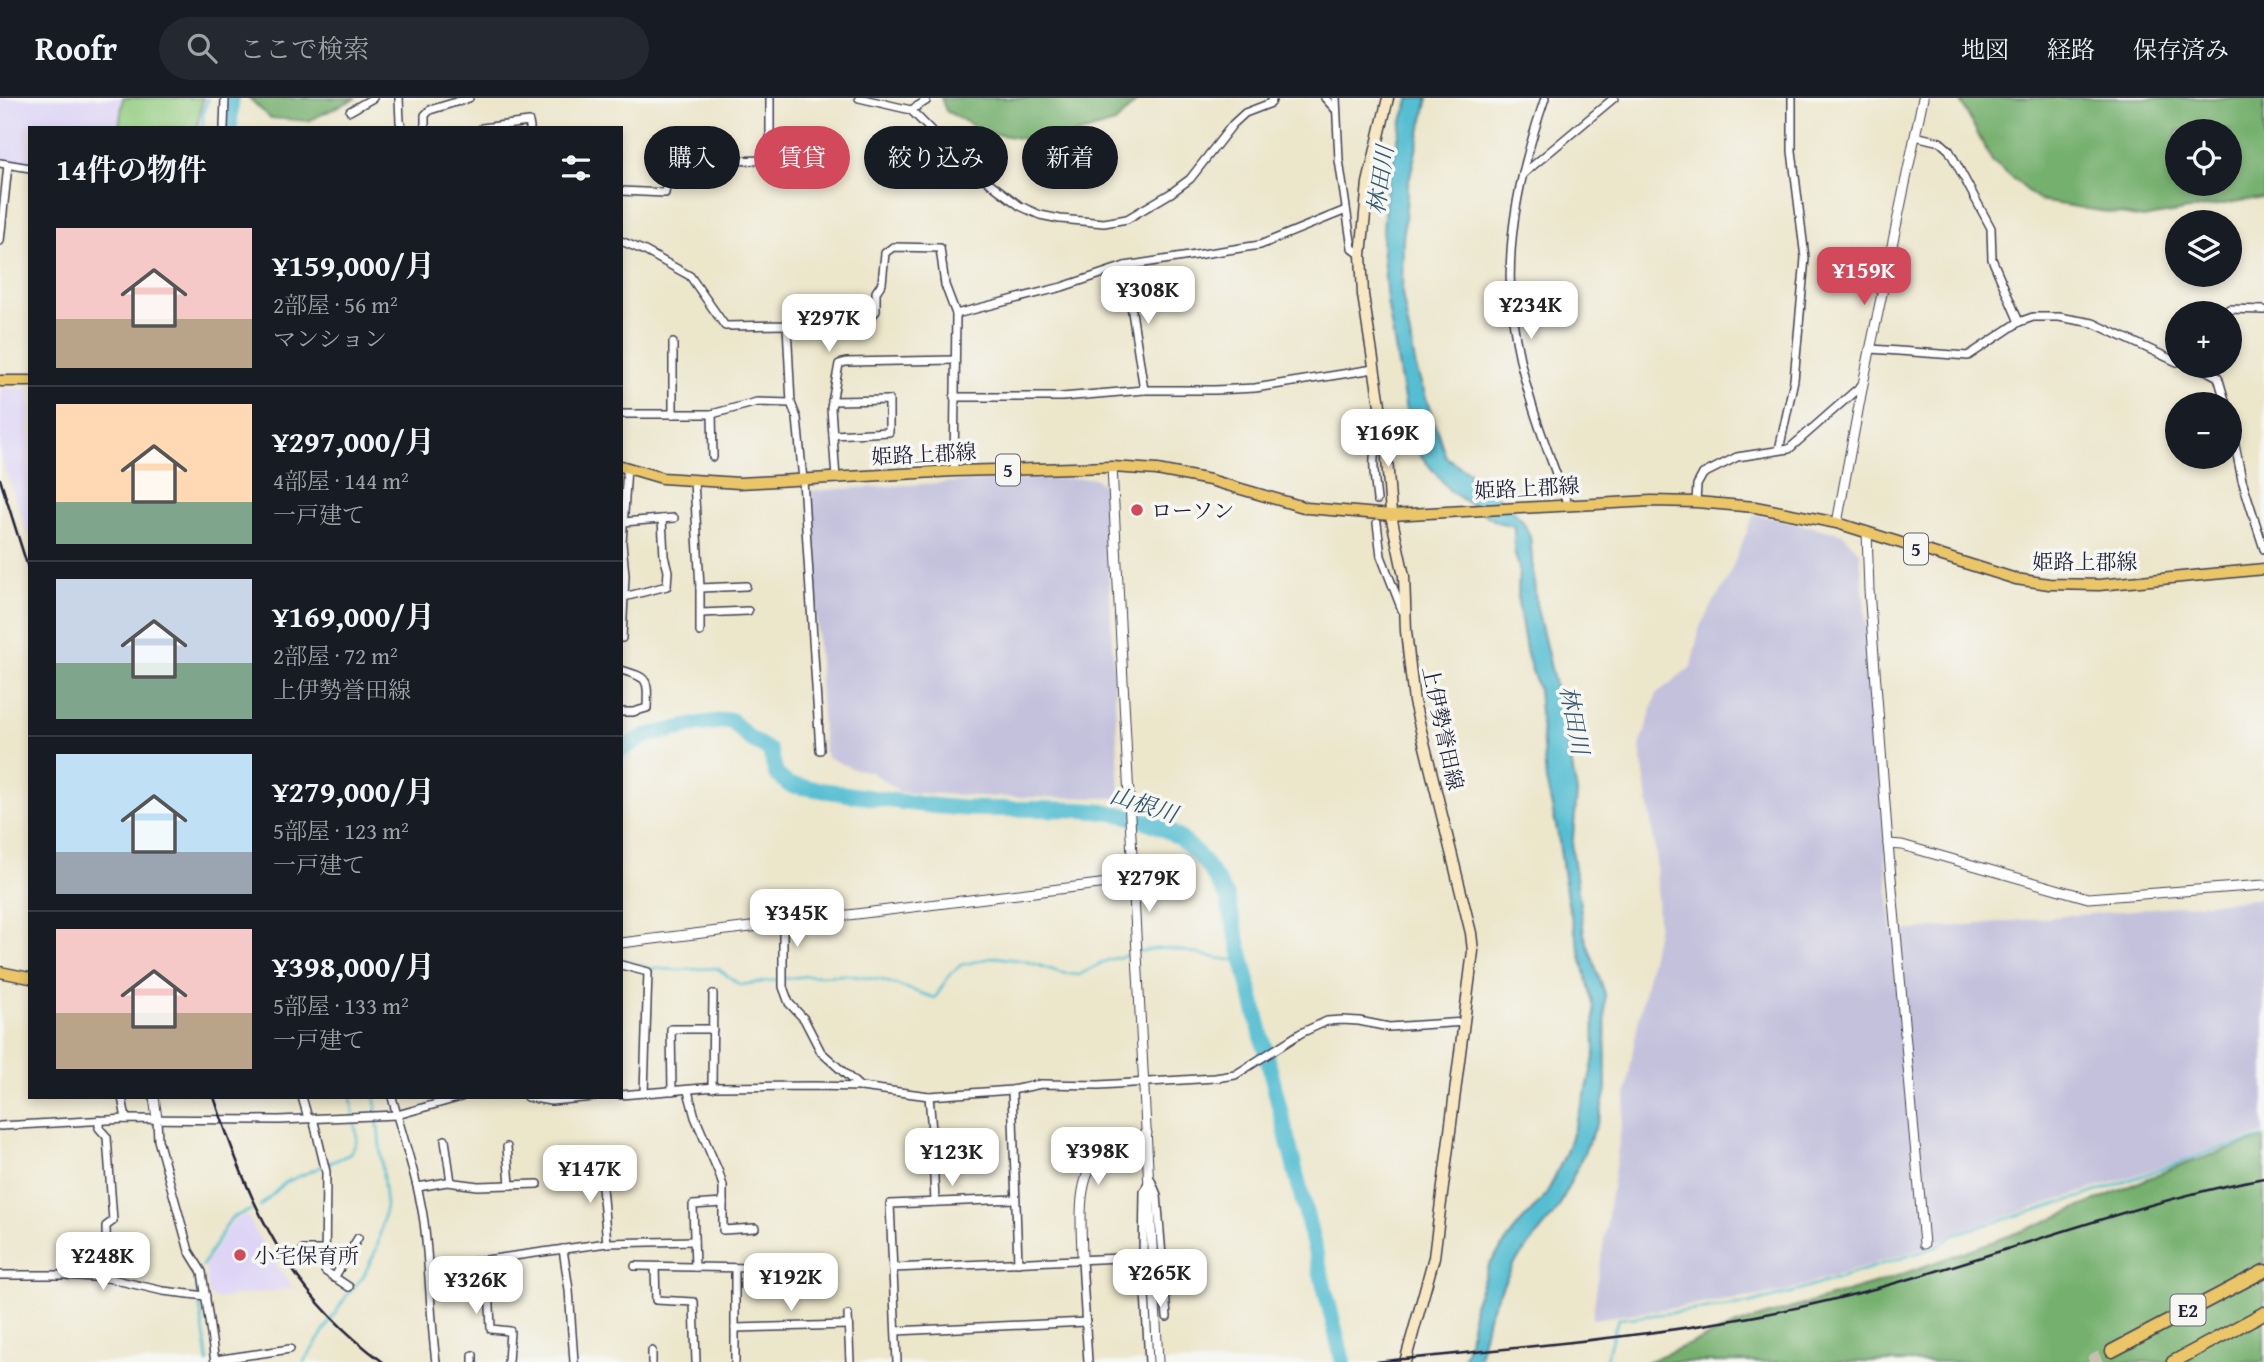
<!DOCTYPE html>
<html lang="ja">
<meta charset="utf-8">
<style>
body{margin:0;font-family:"Gentium Book Plus","Noto Serif JP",serif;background:#242831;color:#f1f3f6;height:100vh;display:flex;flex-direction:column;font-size:26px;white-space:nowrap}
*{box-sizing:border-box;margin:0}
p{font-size:23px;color:#9ea1a6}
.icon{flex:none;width:38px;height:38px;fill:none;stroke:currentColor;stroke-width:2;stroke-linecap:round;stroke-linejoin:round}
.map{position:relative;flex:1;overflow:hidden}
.side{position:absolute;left:28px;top:28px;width:595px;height:973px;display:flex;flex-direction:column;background:#171b24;border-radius:0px;box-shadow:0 4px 10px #0003}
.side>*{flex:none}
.hud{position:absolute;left:644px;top:28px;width:665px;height:63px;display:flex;gap:14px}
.buttons{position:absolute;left:2165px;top:21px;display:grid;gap:14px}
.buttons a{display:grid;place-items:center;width:77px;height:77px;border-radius:50%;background:#171b24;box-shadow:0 4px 10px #0003;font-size:35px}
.price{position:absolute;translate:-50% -60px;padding:0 16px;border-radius:14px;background:#fff;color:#222;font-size:23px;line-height:46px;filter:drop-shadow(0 2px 4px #0008)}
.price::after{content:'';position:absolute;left:50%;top:42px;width:21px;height:16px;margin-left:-10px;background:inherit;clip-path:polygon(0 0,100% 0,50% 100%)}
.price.selected{background:#d1495b;color:#fff}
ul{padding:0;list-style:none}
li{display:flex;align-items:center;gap:21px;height:175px;padding:0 28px}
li+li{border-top:2px solid #363941}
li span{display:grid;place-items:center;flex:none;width:196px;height:140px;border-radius:0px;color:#555}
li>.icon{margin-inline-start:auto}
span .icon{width:84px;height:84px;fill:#fffc;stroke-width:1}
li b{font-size:30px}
h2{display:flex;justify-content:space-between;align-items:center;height:84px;padding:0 28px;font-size:30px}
.pill{padding:0 24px;border-radius:32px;background:#171b24;box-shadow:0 4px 10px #0003;font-size:24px;line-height:63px}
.pill.selected{background:#d1495b;color:#fff}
header{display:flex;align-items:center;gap:42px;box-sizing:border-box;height:98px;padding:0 35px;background:#171b24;border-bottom:2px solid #363941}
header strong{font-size:33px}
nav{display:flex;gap:38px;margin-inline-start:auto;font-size:24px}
.search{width:490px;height:63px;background:#242831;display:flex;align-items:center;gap:18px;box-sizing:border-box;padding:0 24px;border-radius:38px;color:#9ea1a6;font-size:26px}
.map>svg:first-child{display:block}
.built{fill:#ded5f6}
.industrial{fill:#c3c1dc}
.green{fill:#93cc7f;stroke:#5a775d;stroke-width:2}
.forest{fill:#76b06e;stroke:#4c6954;stroke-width:2;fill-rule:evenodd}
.water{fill:#55bed2;stroke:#3c7086;stroke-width:2}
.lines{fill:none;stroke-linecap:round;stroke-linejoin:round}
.stream{stroke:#55bed2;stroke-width:2.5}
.river{stroke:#55bed2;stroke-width:16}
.motorway-tunnel{stroke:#c4bfae;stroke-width:12;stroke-dasharray:12 6;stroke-linecap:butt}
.minor-casing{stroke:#403f51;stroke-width:10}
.tertiary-casing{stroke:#403f51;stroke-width:11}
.secondary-casing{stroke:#403f51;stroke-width:13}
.primary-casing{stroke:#403f51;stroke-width:13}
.motorway-casing{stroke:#403f51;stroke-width:15}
.minor{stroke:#fff;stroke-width:7}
.tertiary{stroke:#fff;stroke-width:9}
.secondary{stroke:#f7e8c3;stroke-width:10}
.primary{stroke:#eac669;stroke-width:10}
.motorway{stroke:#eac669;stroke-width:12}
.rail{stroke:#22223b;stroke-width:2.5}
.poi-dot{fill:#d1495b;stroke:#f6f6f2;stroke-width:2.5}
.labels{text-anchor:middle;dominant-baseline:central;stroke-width:7;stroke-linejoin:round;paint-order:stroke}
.shield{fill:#f6f6f2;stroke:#626272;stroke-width:2}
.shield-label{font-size:19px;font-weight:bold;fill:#22223b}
.street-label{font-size:21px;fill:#22223b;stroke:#f6f6f2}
.poi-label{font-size:21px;fill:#22223b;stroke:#f6f6f2;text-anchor:start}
.water-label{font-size:23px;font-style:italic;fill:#345970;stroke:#f6f6f2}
</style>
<header>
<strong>Roofr</strong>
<div class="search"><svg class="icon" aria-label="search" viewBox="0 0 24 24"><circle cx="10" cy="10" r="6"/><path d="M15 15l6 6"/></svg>ここで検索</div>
<nav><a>地図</a><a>経路</a><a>保存済み</a></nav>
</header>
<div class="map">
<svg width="2264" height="1264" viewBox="0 0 2264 1264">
<rect width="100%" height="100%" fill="#f6f6f2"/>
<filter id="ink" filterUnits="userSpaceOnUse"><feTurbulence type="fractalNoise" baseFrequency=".0143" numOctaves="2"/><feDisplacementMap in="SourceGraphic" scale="14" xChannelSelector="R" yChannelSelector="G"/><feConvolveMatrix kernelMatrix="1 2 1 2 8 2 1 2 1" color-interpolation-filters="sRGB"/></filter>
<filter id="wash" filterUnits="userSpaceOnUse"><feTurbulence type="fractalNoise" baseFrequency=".00686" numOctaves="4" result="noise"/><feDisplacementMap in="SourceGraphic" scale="28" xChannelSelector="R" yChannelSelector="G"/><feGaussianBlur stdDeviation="1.57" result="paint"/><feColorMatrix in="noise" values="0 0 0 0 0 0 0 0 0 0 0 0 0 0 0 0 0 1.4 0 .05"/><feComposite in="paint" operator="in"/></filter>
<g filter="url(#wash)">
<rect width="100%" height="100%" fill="#ece6cb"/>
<g class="built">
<path d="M0,0h206l-6,30h-170v35l-30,-4z"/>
<path d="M0,291h30v151l-30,-85z"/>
<path d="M247,1117l16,30 30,43 -77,11 -7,-4 -4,-30 27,-44z"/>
</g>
<g class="industrial">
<path d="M1094,380l10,8 16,309 -4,3 -121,-1 -95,-5 -29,-20 -20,-4 -24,-11 -3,-7 -15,-259 179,-11z"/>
<path d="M1754,416l89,20 17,19 32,379 372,-34v236l-310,99 -22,13 -152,47 -188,26 42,-276 24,-118 -2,-69 -16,-109 17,-54 34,-26 9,-41 28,-48z"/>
</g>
<path class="green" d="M123,0h80l-6,30h-78z"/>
<g class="forest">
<path d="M249,0h107l-48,23 -38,-3z"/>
<path d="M941,0h199l-25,25 -69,20 -61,-11 -39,-21z"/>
<path d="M1963,0h301v99l-121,21 -103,-17 -48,-40 -30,-57zM2177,33h53v53h-53z"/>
<path d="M2264,1040v224h-618l90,-37 144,-43 153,-55 140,-59z"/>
</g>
<path class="water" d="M1410,0h18l-20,87 -5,55 -1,54 14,74 30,89 29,20 26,22 21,21 8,16 6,68 29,124 12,65 -5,55 12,86 21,60 1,95 -7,31 -41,89 -45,56 -24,48 -11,49h-16l7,-20 5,-37 15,-40 28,-38 29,-32 19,-40 22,-66 8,-35 -1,-46 -27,-109 -9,-64 -12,-55 -8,-91 -11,-34 -9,-53 1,-34 -5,-18v-24l-17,-4 -47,-31 -38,-46 -25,-144 -5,-57 4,-53 17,-74z"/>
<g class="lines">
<g class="stream">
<path d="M203,30v-15l5,-15"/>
<path d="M1140,854c35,-12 65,10 102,8"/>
<path d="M621,862l27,8 31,2 38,-2 23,17 66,-9 41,-1 35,5 53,18 15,-24 11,-9 34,-8 30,4 37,12 17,2 29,-15 25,-6"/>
<path d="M260,1108l26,-24 62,-27 7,-9 2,-8 -6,-41"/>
<path d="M202,1168l29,-48 20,-8"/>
<path d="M199,1174l-3,7 12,83"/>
<path d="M304,1264l43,-67 16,-18 14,-29 9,-42 -11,-109"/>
<path d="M1605,1264l13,-43 130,-15 43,-11 146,-46 18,-13 126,-37 132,-46 51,-14"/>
</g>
<g class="river">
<path d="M230,30l1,-30"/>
<path d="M621,652l24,-14 54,-12 32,-4 18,18 21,13 6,23 13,11c56,8 112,19 169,23 67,5 155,-10 214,25 25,15 41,40 55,64l116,465"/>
</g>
</g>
</g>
<g filter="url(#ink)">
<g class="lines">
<path class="motorway-tunnel" d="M2090,1264l22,-11"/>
<g class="minor-casing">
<g id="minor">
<path d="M399,0l1,24 3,6"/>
<path d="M859,0l52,12 51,52 58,44 20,9 20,4 44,4 23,-4 44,-26 19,-14 43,-55 12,-11 26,-10 2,-5"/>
<path d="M1325,0l11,12"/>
<path d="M1336,0l3,62 13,88 9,7"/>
<path d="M1545,0c-24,70 -42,146 -32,222 8,64 32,125 55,185"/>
<path d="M911,12l15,-9 -1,-3"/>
<path d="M350,13l23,-13"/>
<path d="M224,30l1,-30"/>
<path d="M425,30v-13l5,-5 39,-12"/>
<path d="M482,30l47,-6 1,6"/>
<path d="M1915,38l25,6 9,8 42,78 1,31 27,63"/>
<path d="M0,65l30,5"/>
<path d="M1523,76l91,-76"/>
<path d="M621,93l44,2 5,-28 7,-3 93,-2v-62"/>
<path d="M0,143l8,-76"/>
<path d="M621,143l24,10 45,25 35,50 62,-1 25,-5h19l8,5 26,-2 11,-12v-19l6,-9 3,-30 8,-6 47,1 5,37 11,29 -2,157"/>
<path d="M1125,168l19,124"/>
<path d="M2227,215l2,-4 35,1"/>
<path d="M956,216l106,-27 63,-21 135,-21 86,-35"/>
<path d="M787,227l4,78 6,15 6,62 17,270"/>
<path d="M1871,251l97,7 51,-34 14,-5h26l34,6 84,39"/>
<path d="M2190,268l17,5 11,6 8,27"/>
<path d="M954,299h108l82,-7h71l40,-2 119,-19"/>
<path d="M832,303l57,-1v32l-56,3"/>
<path d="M621,316h91l45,-12 34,1"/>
<path d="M673,316v-71"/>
<path d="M712,316l1,43"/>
<path d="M2230,321l12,61 22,69"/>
<path d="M1779,352l15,-70 11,-122 -13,-107v-53"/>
<path d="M836,381l-5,-71 8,-44 7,-2 109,-2"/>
<path d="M694,383l6,107v44"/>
<path d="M1377,402c-2,-23 -9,-49 7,-69"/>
<path d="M1696,404l1,-17 6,-11 34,-17 52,-8 74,-65"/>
<path d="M623,424l51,-4"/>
<path d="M1377,425l4,33 21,54"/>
<path d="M700,490l46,-2"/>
<path d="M624,499l43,-11 1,-15 -4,-15 -2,-37"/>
<path d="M701,515l47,-2"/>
<path d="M622,540l3,-63 -3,-32 5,-76"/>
<path d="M621,572c28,8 27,9 26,38l-14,4h-12"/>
<path d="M783,826v63l6,16 15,16 17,33 39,35"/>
<path d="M621,867l27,7 -4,121"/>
<path d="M712,990l1,-94"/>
<path d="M1012,992l6,173"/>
<path d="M672,993l-1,-62h42"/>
<path d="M688,993l7,26 24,56 4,13v44l32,-2"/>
<path d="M621,997l94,-8 98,-1 48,1 68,9 83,-6 29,-6 58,1 116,-7 20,-3 66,-42 26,-12 15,-1 17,1 30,6 76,-5"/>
<path d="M929,998l3,35 3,71"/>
<path d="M122,999l4,22"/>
<path d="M302,999l6,21"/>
<path d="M392,999c11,42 26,83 32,125 6,47 6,94 12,140"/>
<path d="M527,999l24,4 42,-4"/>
<path d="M313,1020l13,54 -1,99 24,16"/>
<path d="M157,1021l1,21 31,111 13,21 13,90"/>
<path d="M99,1022v8l8,9 6,84 -7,5 1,52"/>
<path d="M0,1028l126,-7 153,1 118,-5 64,-18"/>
<path d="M445,1042l6,42"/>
<path d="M507,1049l3,38"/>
<path d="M600,1067l7,78"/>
<path d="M418,1089l29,-5 31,4 60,-2"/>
<path d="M563,1151l6,41 5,72"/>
<path d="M303,1152h22"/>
<path d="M1143,1159l6,105"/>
<path d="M488,1162l3,69 19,2 -2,31"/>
<path d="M1082,1162l6,102"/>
<path d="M635,1168l117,2"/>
<path d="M655,1169l1,33 38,2 2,60"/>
<path d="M695,1169l-2,-62 30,-2"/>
<path d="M429,1170l178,-25 87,-2"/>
<path d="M735,1170v94"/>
<path d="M893,1170l250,-11 1,-65 6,-14 7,17 10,122"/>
<path d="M0,1177h65l42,3 56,13 43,5"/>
<path d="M334,1180l24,-40"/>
<path d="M848,1217l2,47"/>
<path d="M735,1230l113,-3"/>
<path d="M896,1233l190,-9"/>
<path d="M652,1253v11"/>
<path d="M473,1257v7"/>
<path d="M215,1262l75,-11"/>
<path d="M897,1264l-7,-158 125,-5"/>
</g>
</g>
<g class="tertiary-casing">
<g id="tertiary">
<path d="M1112,369l46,895"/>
<path d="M1837,425l26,-139 60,-286"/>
<path d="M1867,434l2,58 19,254 36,400"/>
<path d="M1888,746l14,1 186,53 176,-13"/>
<path d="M621,845l511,-63"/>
<path d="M154,999l3,22"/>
<path d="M1082,1162c0,-41 -10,-94 33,-117 10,-5 22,-5 32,-10"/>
</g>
</g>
<g class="secondary-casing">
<path id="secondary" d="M1388,0l-20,85 -7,72 2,40 23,149 5,71 13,61 2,55 8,71 57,231 2,18 -39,306 -29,105"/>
</g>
<g class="primary-casing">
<g id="primary">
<path d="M0,283h30"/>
<path d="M621,368l41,12 77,5 215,-12 158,-4 45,3 53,10 97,28 84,7 260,-14 45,1 59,5 82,16 179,56 33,5 50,1 165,-16"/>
<path d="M0,874l30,6"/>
</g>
</g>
<g class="motorway-casing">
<g id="motorway">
<path d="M2112,1253l152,-80"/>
<path d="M2173,1264l91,-49"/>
</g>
</g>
<use href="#minor" class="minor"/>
<use href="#tertiary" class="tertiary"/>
<use href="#secondary" class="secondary"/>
<use href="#primary" class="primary"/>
<use href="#motorway" class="motorway"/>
<g class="rail">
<path d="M0,381l30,95"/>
<path d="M214,999c37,110 73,195 169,265"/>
<path d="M1375,1264c152,-16 307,-26 456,-62 146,-35 285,-94 433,-122"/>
</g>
</g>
</g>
<g class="poi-dot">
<circle cx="1137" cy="412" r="7"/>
<circle cx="240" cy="1157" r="7"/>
</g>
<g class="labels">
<g class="shield">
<rect x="996" y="356.5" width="24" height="31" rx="5"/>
<rect x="1904" y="435.5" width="24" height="31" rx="5"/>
<rect x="2170.5" y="1196.5" width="35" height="31" rx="5"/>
</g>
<g class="shield-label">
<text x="1008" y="372">5</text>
<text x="1916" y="451">5</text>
<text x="2188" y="1212">E2</text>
</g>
<g class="street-label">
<text transform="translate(924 356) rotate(-3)">姫路上郡線</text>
<text transform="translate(1527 390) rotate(-3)">姫路上郡線</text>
<text x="2085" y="463">姫路上郡線</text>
<text transform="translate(1443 630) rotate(78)">上伊勢誉田線</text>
</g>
<g class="poi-label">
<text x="1151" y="412">ローソン</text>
<text x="254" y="1157">小宅保育所</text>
</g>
<g class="water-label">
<text transform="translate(1380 82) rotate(-82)">林田川</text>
<text transform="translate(1575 622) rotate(79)">林田川</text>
<text transform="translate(1144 706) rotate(18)">山根川</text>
</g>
</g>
</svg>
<div class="buttons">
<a><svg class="icon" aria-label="locate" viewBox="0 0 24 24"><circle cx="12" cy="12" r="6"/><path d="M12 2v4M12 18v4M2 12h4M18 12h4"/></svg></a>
<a><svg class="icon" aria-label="layers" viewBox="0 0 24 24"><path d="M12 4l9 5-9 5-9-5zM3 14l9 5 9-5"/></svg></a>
<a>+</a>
<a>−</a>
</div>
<b class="price selected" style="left:1864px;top:209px">¥159K</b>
<b class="price" style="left:1148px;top:228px">¥308K</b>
<b class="price" style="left:1531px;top:243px">¥234K</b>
<b class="price" style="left:829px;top:256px">¥297K</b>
<b class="price" style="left:1388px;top:371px">¥169K</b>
<b class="price" style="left:1149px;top:816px">¥279K</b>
<b class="price" style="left:797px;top:851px">¥345K</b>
<b class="price" style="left:1098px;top:1089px">¥398K</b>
<b class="price" style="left:952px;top:1090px">¥123K</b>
<b class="price" style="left:590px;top:1107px">¥147K</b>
<b class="price" style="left:103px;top:1194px">¥248K</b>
<b class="price" style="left:1160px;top:1211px">¥265K</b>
<b class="price" style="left:791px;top:1215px">¥192K</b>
<b class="price" style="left:476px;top:1218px">¥326K</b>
<div class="hud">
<a class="pill">購入</a>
<a class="pill selected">賃貸</a>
<a class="pill">絞り込み</a>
<a class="pill">新着</a>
</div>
<section class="side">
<h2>14件の物件<svg class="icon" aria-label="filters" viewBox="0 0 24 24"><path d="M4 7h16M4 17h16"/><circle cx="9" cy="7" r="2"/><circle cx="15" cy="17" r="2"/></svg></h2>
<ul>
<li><span style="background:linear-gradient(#f6c9c9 65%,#b9a48a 0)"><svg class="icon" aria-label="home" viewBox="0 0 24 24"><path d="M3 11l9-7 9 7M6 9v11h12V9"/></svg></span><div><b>¥159,000/月</b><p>2部屋 · 56 m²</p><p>マンション</p></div></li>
<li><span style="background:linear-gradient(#ffd9b3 70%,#7fa58c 0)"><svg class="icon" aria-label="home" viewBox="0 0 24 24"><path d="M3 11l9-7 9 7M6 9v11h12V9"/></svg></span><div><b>¥297,000/月</b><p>4部屋 · 144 m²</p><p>一戸建て</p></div></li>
<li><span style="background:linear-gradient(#c9d6e8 60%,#7fa58c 0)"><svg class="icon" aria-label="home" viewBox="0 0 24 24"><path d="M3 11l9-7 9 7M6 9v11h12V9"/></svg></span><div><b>¥169,000/月</b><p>2部屋 · 72 m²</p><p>上伊勢誉田線</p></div></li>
<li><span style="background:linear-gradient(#bfe0f5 70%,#9aa5b1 0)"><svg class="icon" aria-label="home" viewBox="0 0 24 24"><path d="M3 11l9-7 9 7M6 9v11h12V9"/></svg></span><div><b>¥279,000/月</b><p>5部屋 · 123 m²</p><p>一戸建て</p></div></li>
<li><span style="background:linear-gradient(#f6c9c9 60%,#b9a48a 0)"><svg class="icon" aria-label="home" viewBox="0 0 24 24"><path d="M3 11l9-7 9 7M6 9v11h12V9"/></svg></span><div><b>¥398,000/月</b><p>5部屋 · 133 m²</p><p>一戸建て</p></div></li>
</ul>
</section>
</div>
